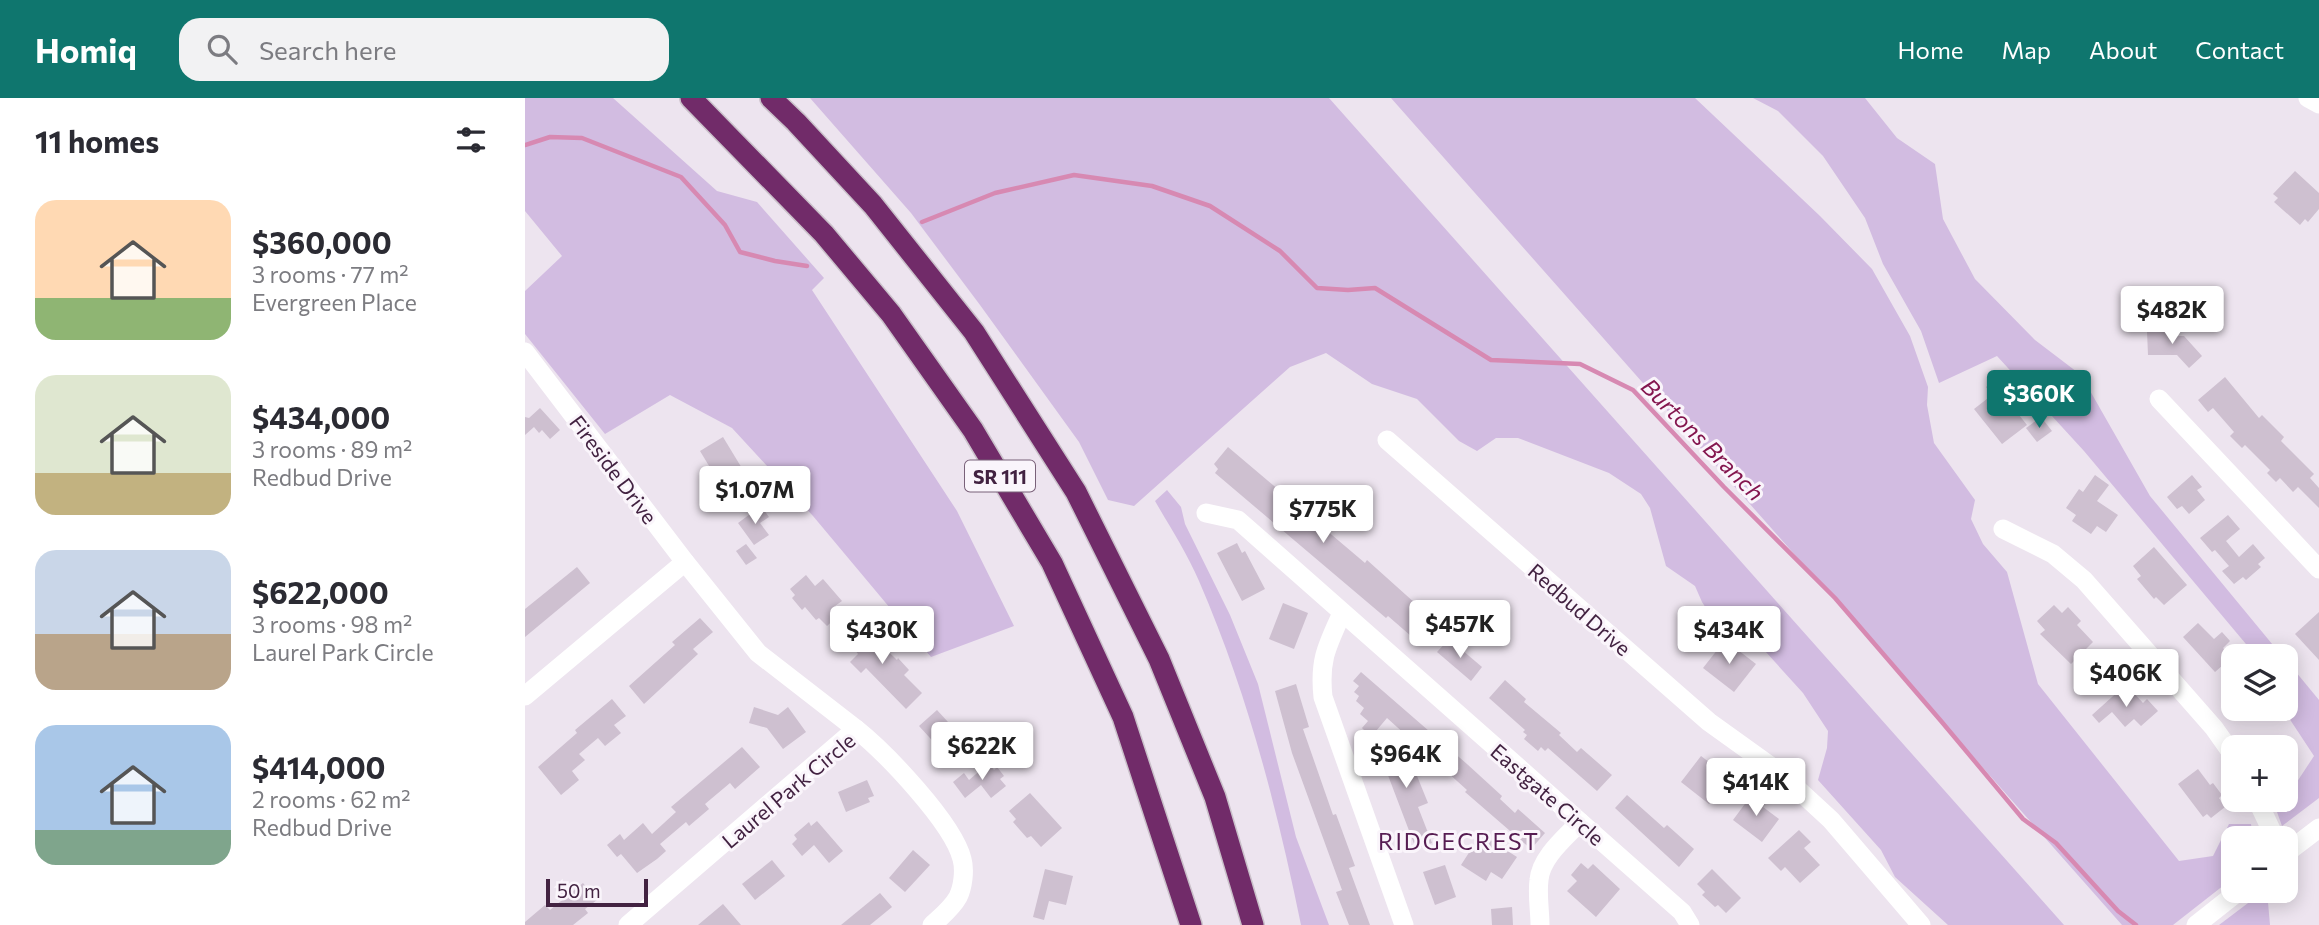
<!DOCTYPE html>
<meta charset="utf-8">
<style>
body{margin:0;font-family:Commissioner,sans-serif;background:#f2f2f3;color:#2b2b33;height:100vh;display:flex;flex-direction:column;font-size:26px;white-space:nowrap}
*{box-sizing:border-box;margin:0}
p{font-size:23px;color:#7c7c81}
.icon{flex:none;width:38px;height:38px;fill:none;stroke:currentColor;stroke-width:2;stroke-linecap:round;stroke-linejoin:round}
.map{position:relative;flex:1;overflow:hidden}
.sheet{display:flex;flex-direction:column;background:#fff;width:525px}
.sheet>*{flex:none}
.buttons{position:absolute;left:1696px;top:546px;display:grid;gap:14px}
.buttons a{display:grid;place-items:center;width:77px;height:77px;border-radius:14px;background:#fff;box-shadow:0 4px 18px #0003;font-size:35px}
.scale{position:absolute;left:21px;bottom:18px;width:102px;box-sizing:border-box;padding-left:7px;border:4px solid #422241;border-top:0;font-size:19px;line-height:24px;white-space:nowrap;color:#422241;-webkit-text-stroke:5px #faf5fb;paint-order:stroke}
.price{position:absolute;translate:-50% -60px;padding:0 16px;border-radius:7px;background:#fff;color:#222;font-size:23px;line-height:46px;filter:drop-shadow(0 2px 4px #0008)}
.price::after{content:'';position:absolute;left:50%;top:42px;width:21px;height:16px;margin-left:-10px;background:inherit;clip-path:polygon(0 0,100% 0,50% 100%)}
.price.active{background:#0f766e;color:#fff}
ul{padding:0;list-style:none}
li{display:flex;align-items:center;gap:21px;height:175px;padding:0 35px}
li span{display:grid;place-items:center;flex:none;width:196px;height:140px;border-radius:21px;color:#555}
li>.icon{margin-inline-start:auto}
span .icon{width:84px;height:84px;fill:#fffc;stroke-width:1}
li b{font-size:30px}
h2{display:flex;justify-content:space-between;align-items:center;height:84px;padding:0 35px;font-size:30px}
header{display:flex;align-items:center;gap:42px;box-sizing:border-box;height:98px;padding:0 35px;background:#0f766e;color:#fff}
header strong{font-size:33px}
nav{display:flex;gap:38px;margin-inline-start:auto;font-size:24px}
.search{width:490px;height:63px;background:#f2f2f3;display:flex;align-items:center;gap:18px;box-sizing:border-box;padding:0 24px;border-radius:21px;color:#7c7c81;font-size:26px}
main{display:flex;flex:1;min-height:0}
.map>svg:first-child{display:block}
.green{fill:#d2bce1}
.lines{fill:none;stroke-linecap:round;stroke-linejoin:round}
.stream{stroke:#d789b2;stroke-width:4.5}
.building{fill:#cec0d0}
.highway-casing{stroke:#cac1ca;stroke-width:24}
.minor{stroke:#fff;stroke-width:19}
.highway{stroke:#712b69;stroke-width:21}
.labels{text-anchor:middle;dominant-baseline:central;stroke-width:6;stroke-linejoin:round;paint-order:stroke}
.shield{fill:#faf5fb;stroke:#796179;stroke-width:2}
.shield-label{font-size:19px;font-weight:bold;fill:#422241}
.street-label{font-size:21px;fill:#422241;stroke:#faf5fb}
.water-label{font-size:23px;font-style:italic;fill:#84164f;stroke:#faf5fb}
.neighbourhood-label{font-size:23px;letter-spacing:2px;fill:#561c52;stroke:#faf5fb}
</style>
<header>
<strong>Homiq</strong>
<div class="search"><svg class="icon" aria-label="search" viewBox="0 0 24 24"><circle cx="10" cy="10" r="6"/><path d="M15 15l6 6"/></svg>Search here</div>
<nav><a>Home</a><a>Map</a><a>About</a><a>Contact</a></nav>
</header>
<main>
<section class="sheet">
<h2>11 homes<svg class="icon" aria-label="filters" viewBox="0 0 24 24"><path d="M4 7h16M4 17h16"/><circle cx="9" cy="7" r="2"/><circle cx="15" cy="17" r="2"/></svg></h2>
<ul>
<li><span style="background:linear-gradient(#ffd9b3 70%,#8fb573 0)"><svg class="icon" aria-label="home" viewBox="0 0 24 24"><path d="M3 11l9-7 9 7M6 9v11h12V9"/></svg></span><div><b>$360,000</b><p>3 rooms · 77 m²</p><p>Evergreen Place</p></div></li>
<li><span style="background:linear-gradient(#dfe7d0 70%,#c2b280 0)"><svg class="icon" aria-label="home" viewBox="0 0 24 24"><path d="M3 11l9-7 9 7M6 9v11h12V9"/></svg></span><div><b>$434,000</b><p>3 rooms · 89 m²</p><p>Redbud Drive</p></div></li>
<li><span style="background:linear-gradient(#c9d6e8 60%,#b9a48a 0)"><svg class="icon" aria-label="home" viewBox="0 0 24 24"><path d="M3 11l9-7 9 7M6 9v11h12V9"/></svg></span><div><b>$622,000</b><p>3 rooms · 98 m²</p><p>Laurel Park Circle</p></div></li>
<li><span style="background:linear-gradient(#a9c7e8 75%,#7fa58c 0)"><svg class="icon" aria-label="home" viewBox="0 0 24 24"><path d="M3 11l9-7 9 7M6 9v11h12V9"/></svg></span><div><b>$414,000</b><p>2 rooms · 62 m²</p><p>Redbud Drive</p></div></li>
</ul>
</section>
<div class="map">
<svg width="1794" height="827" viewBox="0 0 1794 827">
<rect width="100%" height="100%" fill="#ede4ef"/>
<g class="green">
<path d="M0,0h88l104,93 40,11 67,76 -12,12 145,221 57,115 -83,31 -118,-141 -81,-88 -62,-33 -65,39 -80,-100v-43l37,-35 -37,-45z"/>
<path d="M285,0h519l735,827h-116l-53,-48 -14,-27 -63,-70 9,-32 1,-17 -25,-38 -48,-53 -42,-21 -11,-17 -7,-16 -29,-20 -16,-58 -9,-14 -32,-21 -91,-35h-22l-19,13 -18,-10 -42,-42 -45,-15 -46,-31 -36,14 -156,139 -26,-6 -29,-58 -99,-137 -69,-92z"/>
<path d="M866,0h304l125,118 52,53 38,67 18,51 -1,18 7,38 41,57 -4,19 12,25 24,28 31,112 141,177 34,-5 16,-32h22l2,14h-20v40l-60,47h-51z"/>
<path d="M1228,0h112l32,40 38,26 8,55 32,60 60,61 46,35 69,121 132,160h-26l-172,-205 -87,-95 -58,27 -18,-52 -38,-67 -18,-46 -42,-62 -45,-45z"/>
<path d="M642,392l14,17 4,17 45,91 28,69 38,153 33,88h-28c-24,-118 -54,-233 -102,-344 -12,-28 -29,-54 -44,-80z"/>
<path d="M1761,562l33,40v98l-37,28 -5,-14 37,-56 -31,-47h2z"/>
<path d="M1739,793h3l3,34h-51z"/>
</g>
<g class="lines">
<g class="stream">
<path d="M0,47l25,-8 32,1 99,39 44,48 15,27 35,9 32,5"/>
<path d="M397,124l73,-29 79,-18 78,11 58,20 70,45 37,37 31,2 27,-2 116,72 89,4 53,26 91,97 111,111 106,123 82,98 33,24 62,68 18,14"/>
</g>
</g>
<g class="building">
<path d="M1770,73l24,22v16l-11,13 -3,-3 -5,6 -26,-23 4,-4 -5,-4z"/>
<path d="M1622,233h28v5h9l18,20 -13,12 -12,-13h-29z"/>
<path d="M1477,276l15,18 -10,8 20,25 -25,19 -28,-35 18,-14 -6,-8z"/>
<path d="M1700,279l34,41 3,-3 22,22 -3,4 33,33 -4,4 9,10v20l-21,-21 -5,5 -13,-14 -4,4 -9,-9 3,-3 -25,-25 -3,3 -12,-12 4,-4 -21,-24 -5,4 -10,-12z"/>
<path d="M15,310l20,22 -10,9 -8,-9 -3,3 -5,-6 -9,8v-18l4,1z"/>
<path d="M1516,319l11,14 -15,11 -11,-14z"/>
<path d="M198,339l20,33 -23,14 -20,-33z"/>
<path d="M703,349l137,116 2,-3 68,61 -15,17 -6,-6 -3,4 -23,-20 -2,2 -171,-145 3,-4 -4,-5z"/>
<path d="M1570,377l14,10 -12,16 21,14 -12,17 -9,-6 -6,8 -19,-13 4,-6 -10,-7 13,-19 4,3z"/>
<path d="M1667,377l10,12 -5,3 8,10 -16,14 -7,-8 -5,3 -10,-12z"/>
<path d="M236,408l8,11 -9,6 9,12 -15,10 -16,-22z"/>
<path d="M1703,417l12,14 -14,12 13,16 14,-13 12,14 -7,6 3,3 -15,13 -3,-3 -9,7 -12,-13 7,-5 -14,-16 -3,2 -12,-14z"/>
<path d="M712,445l5,10 3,-2 20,38 -23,12 -25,-48z"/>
<path d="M221,446l11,14 -11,7 -10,-14z"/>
<path d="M1629,449l33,38 -23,20 -8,-8 -2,2 -17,-20 4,-3 -8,-10z"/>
<path d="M52,469l13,16 -65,54v-28z"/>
<path d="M281,477l9,11 8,-7 19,22 -7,5 6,7 -14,13 -8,-8 -3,2 -11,-13 -3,3 -10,-12 3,-3 -5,-6z"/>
<path d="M758,505l25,10 -14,36 -25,-10z"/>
<path d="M1529,507l8,8 6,-6 13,14 -4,4 16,17 -22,22 -31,-30 5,-4 -8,-9z"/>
<path d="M1794,514v48l-24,-26z"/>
<path d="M175,520l13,14 -20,17 5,5 -54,50 -15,-18 46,-41 -3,-3z"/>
<path d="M1673,525l16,16 8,-7 8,9 -7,7 9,9 -17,15 -32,-35z"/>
<path d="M335,526l37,36 1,-2 11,12 -5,5 18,18 -16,16 -40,-41 -5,5 -11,-11 8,-8 -12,-16z"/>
<path d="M924,541l33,28 -11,14 -34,-29z"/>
<path d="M1200,542l31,24 -22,28 -31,-24z"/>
<path d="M836,574l106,92 35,32 -2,3 15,14 3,-4 27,24 -14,16 -66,-57 2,-2 -80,-72 -16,19 -9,-9 6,-7 -8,-7 4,-6 -8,-7 3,-5 -5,-4 5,-6 -6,-5z"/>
<path d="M980,582l21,19 -2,3 37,31 -2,2 18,17 4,-4 31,27 -15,16 -49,-43 -3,3 -4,-4 -3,4 -14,-12 3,-4 -4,-3 2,-2 -36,-32z"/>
<path d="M771,586l13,43 -6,2 30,86 3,-1 19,52 -6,2 21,57h-21l-13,-33 6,-2 -50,-137 -17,-62z"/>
<path d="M1597,590l6,7 4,-4 11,12 4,-4 11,12 -17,15 -7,-7 -9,8 -13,-15 -13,11 -7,-8z"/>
<path d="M87,601l14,17 -12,9 7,8 -16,13 -7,-8 -19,16 6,6 -13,11 7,9 -18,15 -23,-28 39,-34 -2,-3z"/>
<path d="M229,609l24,8 10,-8 18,25 -23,17 -16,-21 -18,-5z"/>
<path d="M412,612l22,24 -3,3 6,6 -13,12 -7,-8 -2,2 -21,-23z"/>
<path d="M877,641l26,64 -10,4 14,36 -16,6 -38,-100z"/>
<path d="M217,649l18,20 -25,22 -5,-6 -25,21 4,5 -20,17 -3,-4 -26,22 6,7 -9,8 -20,14 -16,-19 -4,3 -10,-12 13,-11 4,6 19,-17 9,11 24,-22 -5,-5z"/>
<path d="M1176,658l29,22 -4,5 4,3 -12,15 -4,-3 -5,6 -28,-22z"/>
<path d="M464,665l5,7 3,-3 7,9 -4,3 6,7 -15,12 -10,-13 -16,13 -12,-16 11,-9 5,7z"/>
<path d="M1673,671l12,16 3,-2 9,12 -3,3 6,9 -14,11 -4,-4 -4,3 -25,-33z"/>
<path d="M342,682l7,16 -6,2 2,4 -24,10 -8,-20z"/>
<path d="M505,695l32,35 -21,19 -10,-11 -4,2 -14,-16 3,-3 -7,-8z"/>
<path d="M1228,695l13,10 -3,4 16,12 -17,23 -29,-22z"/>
<path d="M1102,697l37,33 3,-3 27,24 -15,18 -64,-59z"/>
<path d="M292,723l26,30 -14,12 -15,-18 -12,11 -10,-12 5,-5 -3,-4 15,-13 2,4z"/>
<path d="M1274,732l12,12 -7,6 16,17 -20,18 -15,-16 -4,4 -13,-13z"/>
<path d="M956,736l36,23 -15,22 -11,-7 -5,9 -25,-16z"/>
<path d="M388,752l17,15 -25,27 -16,-14z"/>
<path d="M247,762l13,16 -30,24 -13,-16z"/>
<path d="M1056,765l7,6 5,-5 27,25 -24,28 -29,-26 10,-10 -6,-6z"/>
<path d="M920,767l11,32 -21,8 -12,-33z"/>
<path d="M520,771l28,7 -7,29 -17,-4 -5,19 -11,-3z"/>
<path d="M1187,771l29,29 -15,15 -8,-8 -3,2 -13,-12 3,-3 -8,-8z"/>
<path d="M58,785l14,17 -12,9 3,4 -15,12h-48v-3l20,-17 5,5z"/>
<path d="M355,795l12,14 -22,18h-29z"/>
<path d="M198,806l18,21h-43z"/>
<path d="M987,809l1,18h-21l-1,-16z"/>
</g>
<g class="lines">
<g class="highway-casing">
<g id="highway">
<path d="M166,0l133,136 67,80 82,116 79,133 71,154 68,208"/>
<path d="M246,0l25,24 77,83 101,127 102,160 83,167 56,138 38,128"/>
</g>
</g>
<g class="minor">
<path d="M1783,0l11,6"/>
<path d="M0,254l160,210 73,91 98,76"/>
<path d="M1634,301l160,170"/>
<path d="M862,342l322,282 71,51 51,47 90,105"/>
<path d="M681,415l32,7 444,392 8,13"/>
<path d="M1478,431l50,25 31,26 130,148 19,27"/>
<path d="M817,515c-15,33 -23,47 -19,84l81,228"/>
<path d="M0,598l160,-134"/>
<path d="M1732,702l18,38"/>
<path d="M1760,756l34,-26"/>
<path d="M103,827l228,-196c30,24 97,94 106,130 3,11 1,28 -4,38 -6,11 -17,20 -26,28"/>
<path d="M1015,827c0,-14 -3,-30 -1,-45 2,-23 26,-42 41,-58"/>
<path d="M1671,827l43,-34"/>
</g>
<use href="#highway" class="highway"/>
</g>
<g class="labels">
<rect class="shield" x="440" y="362.5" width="70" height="31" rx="5"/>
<g class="shield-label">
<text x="475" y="378">SR 111</text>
</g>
<g class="street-label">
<text transform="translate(89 371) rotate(53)">Fireside Drive</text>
<text transform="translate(1055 511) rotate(41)">Redbud Drive</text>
<text transform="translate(263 692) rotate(-40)">Laurel Park Circle</text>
<text transform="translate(1023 696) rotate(41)">Eastgate Circle</text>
</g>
<g class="water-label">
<text transform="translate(1178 341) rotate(45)">Burtons Branch</text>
</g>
<g class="neighbourhood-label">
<text x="934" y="743">RIDGECREST</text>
</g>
</g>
</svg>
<div class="buttons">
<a><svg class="icon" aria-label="layers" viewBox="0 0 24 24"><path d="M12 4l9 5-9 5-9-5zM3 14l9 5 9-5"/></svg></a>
<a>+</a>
<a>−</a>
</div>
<div class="scale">50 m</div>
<b class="price" style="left:1647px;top:248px">$482K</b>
<b class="price active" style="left:1514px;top:332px">$360K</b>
<b class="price" style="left:230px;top:428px">$1.07M</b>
<b class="price" style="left:798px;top:447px">$775K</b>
<b class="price" style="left:935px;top:562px">$457K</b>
<b class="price" style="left:357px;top:568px">$430K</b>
<b class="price" style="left:1204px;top:568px">$434K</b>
<b class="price" style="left:1601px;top:611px">$406K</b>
<b class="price" style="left:457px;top:684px">$622K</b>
<b class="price" style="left:881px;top:692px">$964K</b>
<b class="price" style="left:1231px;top:720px">$414K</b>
</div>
</main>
